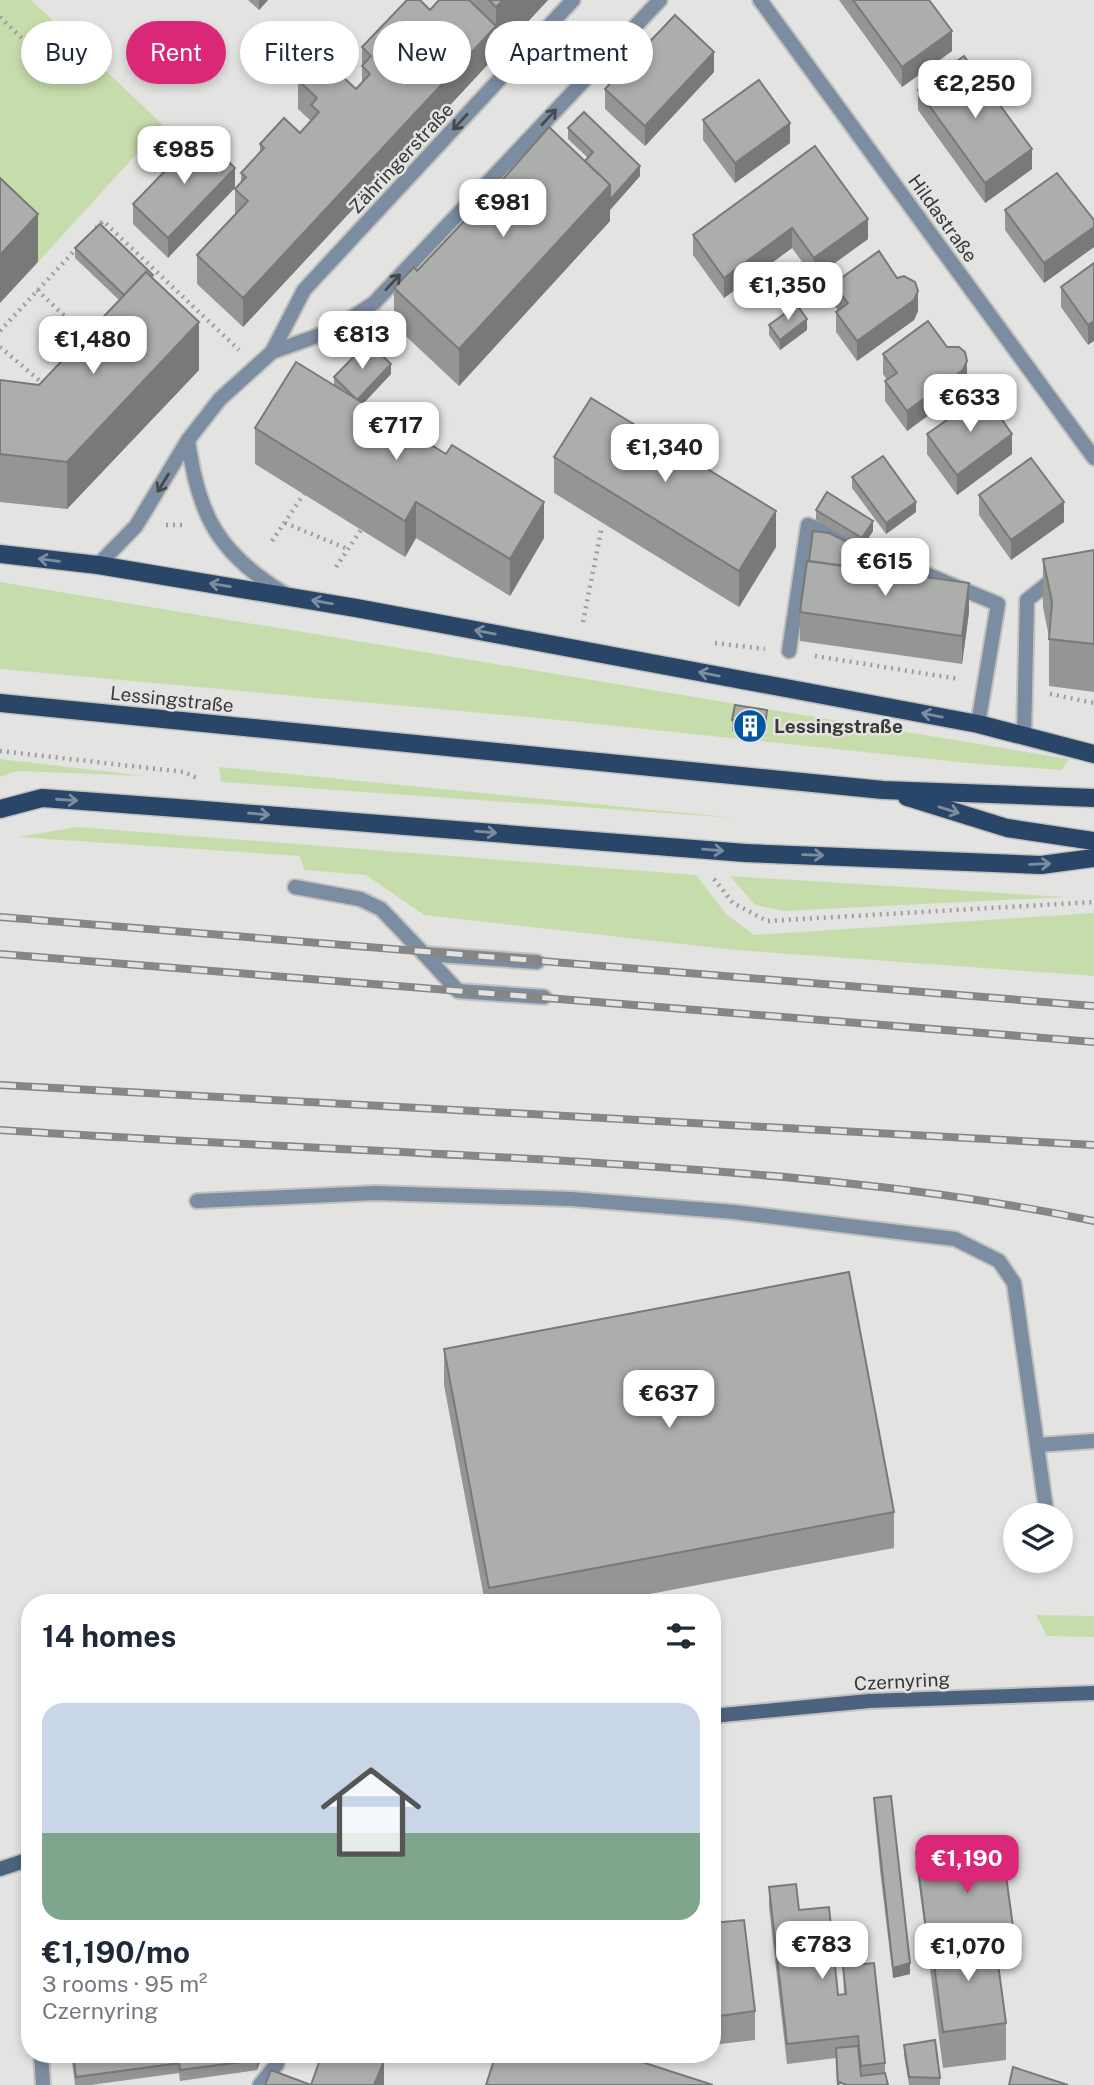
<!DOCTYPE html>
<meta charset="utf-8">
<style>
body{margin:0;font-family:"Public Sans",sans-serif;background:#f2f2f3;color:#1f2937;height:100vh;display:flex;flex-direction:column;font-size:26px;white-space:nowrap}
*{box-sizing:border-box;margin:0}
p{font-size:23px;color:#747a83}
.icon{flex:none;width:38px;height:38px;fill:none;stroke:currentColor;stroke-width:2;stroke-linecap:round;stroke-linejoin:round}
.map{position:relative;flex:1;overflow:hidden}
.side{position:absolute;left:21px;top:1594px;width:700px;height:469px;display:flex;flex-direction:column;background:#fff;border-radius:28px;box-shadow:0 4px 10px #0003}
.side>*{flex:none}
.top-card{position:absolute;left:21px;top:21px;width:700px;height:63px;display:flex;gap:14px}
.buttons{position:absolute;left:1003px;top:1503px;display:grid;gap:14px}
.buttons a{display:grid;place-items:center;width:70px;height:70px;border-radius:50%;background:#fff;box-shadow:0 4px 10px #0003;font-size:35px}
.price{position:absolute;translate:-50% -60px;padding:0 16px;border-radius:14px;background:#fff;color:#222;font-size:23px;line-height:46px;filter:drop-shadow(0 2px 4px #0008)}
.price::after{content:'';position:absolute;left:50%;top:42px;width:21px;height:16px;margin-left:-10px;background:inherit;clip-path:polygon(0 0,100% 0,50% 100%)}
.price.selected{background:#db2777;color:#fff}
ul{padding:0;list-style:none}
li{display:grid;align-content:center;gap:14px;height:371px;padding:0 21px}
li+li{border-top:2px solid #e0e1e3}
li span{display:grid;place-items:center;height:217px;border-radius:21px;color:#555}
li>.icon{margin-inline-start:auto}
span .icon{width:126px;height:126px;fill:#fffc;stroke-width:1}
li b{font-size:30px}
h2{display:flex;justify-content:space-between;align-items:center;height:84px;padding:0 21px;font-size:30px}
.pill{padding:0 24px;border-radius:32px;background:#fff;box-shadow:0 4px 10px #0003;font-size:24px;line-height:63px}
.pill.selected{background:#db2777;color:#fff}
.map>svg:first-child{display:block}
.green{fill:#c7dcab}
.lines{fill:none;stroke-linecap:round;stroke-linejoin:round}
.service-casing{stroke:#c1c2bf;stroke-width:18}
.minor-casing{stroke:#c1c2bf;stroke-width:18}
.secondary-casing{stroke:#c1c2bf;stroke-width:18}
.primary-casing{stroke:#c1c2bf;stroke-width:21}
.path{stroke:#9e9f9d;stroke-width:4.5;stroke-dasharray:2 5;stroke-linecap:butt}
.service{stroke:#7c8ca1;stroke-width:14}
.minor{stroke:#7c8ca1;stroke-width:14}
.secondary{stroke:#4c637f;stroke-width:14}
.primary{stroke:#294567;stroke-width:18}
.rail-casing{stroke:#868785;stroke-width:8}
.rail{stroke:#e3e4e1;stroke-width:5;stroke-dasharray:16;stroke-linecap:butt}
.primary-bridge-casing{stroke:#c1c2bf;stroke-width:21;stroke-linecap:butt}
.primary-bridge{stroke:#294567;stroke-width:18}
.wall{fill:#949693}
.shaded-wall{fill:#787a78}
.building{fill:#acaeab;stroke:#787a78;stroke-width:2}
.oneway{stroke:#464a4d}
.oneway2{stroke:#7d8d9e}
.labels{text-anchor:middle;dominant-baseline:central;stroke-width:5;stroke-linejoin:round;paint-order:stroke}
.street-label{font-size:19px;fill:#383938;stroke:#e3e4e1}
.poi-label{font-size:19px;font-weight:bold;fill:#383938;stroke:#e3e4e1;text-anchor:start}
</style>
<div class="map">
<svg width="1094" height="2085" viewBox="0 0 1094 2085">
<rect width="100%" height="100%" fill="#e3e4e1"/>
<g class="green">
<path d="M0,0h31l132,125 -125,137 -38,-36z"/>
<path d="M0,582l1069,177 -7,11 -84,-6 -429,-45 -549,-50z"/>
<path d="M0,759l145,17 -128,-5 -17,6z"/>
<path d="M219,767l518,51 -516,-36z"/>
<path d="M76,827l620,48 30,39 28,21 340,-22v63l-358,-26 -312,-35 -58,-40 -62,-5 -4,-14 -282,-19z"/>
<path d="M730,876l15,1 320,20 -281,14 -29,-6z"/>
<path d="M1036,1615l58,1v21l-47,-1z"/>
</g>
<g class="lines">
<g class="service-casing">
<g id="service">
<path d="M789,651l19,-126 190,79 -20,120"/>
<path d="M1024,736l3,-136 29,-23"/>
<path d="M295,887l65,12 21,10 43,45 113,8"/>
<path d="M424,954l34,37 86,6"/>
<path d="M197,1201l178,-8 196,6 163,13 221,27 44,22 15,22 33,233"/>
<path d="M1038,1445l56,-4"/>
<path d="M41,2054l2,31"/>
<path d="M260,2085l17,-21 -1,-10"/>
</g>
</g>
<g class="minor-casing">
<g id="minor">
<path d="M760,0l334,458"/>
<path d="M272,352l32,-62 269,-290"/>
<path d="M188,440c10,76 31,114 97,154"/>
<path d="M98,565l38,-39 52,-86 32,-41 52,-47 59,-21 43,-28 286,-303"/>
</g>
</g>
<g class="secondary-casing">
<g id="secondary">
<path d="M712,1716l157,-15 225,-8"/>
<path d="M0,1869l30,-10"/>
</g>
</g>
<g class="primary-casing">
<g id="primary">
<path d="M0,554l98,11 258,43 622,116 116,30"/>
<path d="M0,703l883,87 211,8"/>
<path d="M907,797l100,31 87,13"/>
<path d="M0,809l42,-11 149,11"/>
<path d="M745,853l296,12 53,-7"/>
</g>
</g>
<g class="path">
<path d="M0,17l68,66"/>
<path d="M96,228l7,-7 136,129"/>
<path d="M37,290l51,48"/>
<path d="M0,331l78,-84"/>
<path d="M0,347l46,39"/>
<path d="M285,523l63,26"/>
<path d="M166,525h19"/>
<path d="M272,541l32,-47"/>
<path d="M336,567l25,-37"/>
<path d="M583,622l19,-96"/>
<path d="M715,643l50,6"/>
<path d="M815,656l144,23"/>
<path d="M1050,694l44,9"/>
<path d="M0,751l184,21 15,7"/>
<path d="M714,879l19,24 34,18 327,-19"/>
</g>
<use href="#service" class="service"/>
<use href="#minor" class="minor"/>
<use href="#secondary" class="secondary"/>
<use href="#primary" class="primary"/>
<g class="rail-casing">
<g id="rail">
<path d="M0,917l1094,89"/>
<path d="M0,954l1094,88"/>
<path d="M0,1085l1094,60"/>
<path d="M0,1130c195,13 390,20 584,32 170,11 343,24 510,59"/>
</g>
</g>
<use href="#rail" class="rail"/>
<g class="primary-bridge-casing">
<path id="primary-bridge" d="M191,809l554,44"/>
</g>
<use href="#primary-bridge" class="primary-bridge"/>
</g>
<g class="wall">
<path d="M248,0h20l-9,10z"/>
<path d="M439,0h109l-305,327 -46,-43v-29l38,-41v-25l6,-7v-9l19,-20v-9l40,-11 11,-12 -13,-12v-29l58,9 6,-7v-35l68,-37z"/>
<path d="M839,0h90l23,51 -50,36z"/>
<path d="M714,72l-69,74 -40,-37v-20z"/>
<path d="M918,90l114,79 -47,34 -67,-93z"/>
<path d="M703,120l87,23 -55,40 -32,-43z"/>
<path d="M568,128l72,48 -30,34v11l-151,165 -65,-61v-37l23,-17 50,-53v-6l22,-17 96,-34 3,-3 -20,-19z"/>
<path d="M201,134l-33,124 -35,-34v-20z"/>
<path d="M815,146l53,93 -54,39 -22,-30 -68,50 -31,-43v-20z"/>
<path d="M1005,210l89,10v27l-50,36 -39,-53z"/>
<path d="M75,248l78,30 46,92 -132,139 -67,-7v-122l39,5 80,-85 -44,-42z"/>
<path d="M1094,263l-6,82 -27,-38v-20z"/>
<path d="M833,284l85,27 -4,9 -57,41 -21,-29v-20l2,-2 -5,-6z"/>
<path d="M769,325l38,5 -27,20 -11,-15z"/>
<path d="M883,354l84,27 -4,9 -56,41 -22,-30v-20l2,-1 -4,-6z"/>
<path d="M391,374l-28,30 181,134 -34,58 -94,-58 -11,19 -150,-93v-36l79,-42v-9z"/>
<path d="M927,434l85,20 -55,41 -30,-41z"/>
<path d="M554,457l222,90 -37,60 -185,-114z"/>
<path d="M852,477l64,35 -30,22 -34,-46z"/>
<path d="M979,495l85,27 -53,38 -32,-45z"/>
<path d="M816,510l57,21 -11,17 -46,-28z"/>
<path d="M1094,550v142l-45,-6v-49l-6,-30v-48z"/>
<path d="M800,612h169l-7,52 -162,-23z"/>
<path d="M732,720l35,1 -2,15 -33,-5z"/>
<path d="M444,1349l450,163v36l-292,55h-117l-41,-218z"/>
<path d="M874,1798l36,176 -17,4 -13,-108 -6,-62z"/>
<path d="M712,1799l5,42v36l-5,1z"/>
<path d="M916,1852l101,103v10l-18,3 7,55v37l-63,8 -27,-206z"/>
<path d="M769,1887l30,23 39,85 6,-1 -1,-28 42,97v10l-48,12 -1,-27 -49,6 -18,-157z"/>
<path d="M712,1923l43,88v29l-43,5z"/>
<path d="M904,2045l36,33v7h-31l-5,-30z"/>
<path d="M71,2054h192l-6,16 -77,11 -1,-8 -88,12h-16z"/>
</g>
<g class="shaded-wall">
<path d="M259,0h9l-9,10z"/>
<path d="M503,0h45l-305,327v-29l253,-272v-19z"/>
<path d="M952,31v20l-50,36v-20z"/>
<path d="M714,52v20l-69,74v-20z"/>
<path d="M790,123v20l-55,40v-20z"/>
<path d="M1032,149v20l-47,34v-20z"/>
<path d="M640,166v10l-30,34v11l-151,165v-37l151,-164z"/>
<path d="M235,168v20l-67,70v-20z"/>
<path d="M38,214v48l-38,41v-48z"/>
<path d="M868,219v20l-54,39v-20z"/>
<path d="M1094,227v20l-50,36v-20z"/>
<path d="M792,228v20l-68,50v-20z"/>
<path d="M918,291v20l-4,9 -57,41v-20z"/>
<path d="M807,319v11l-27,20v-10z"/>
<path d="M1094,321v20l-6,4v-20z"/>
<path d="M199,322v48l-132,139v-47z"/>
<path d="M967,361v20l-4,9 -56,41v-20z"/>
<path d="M391,364v10l-34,36v-10z"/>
<path d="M1012,434v20l-55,41v-20z"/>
<path d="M416,502v36l-11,19v-36z"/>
<path d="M544,502v36l-34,58v-37z"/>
<path d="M916,502v10l-30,22v-11z"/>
<path d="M1064,502v20l-53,38v-20z"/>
<path d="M776,511v36l-37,60v-36z"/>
<path d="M873,521v10l-11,17v-10z"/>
<path d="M969,583v29l-7,52v-28z"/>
<path d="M767,710v11l-2,15v-10z"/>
<path d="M910,1963v11l-17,4v-10z"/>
<path d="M259,2054h4l-6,16v-10z"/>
<path d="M384,2061v24h-10z"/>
</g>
<g class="building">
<path d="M407,0h13l10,10 9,-10h30l27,26 -253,272 -46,-43 51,-54 -13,-12 11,-12 -5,-4 23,-25 -4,-4 24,-26 16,15 19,-21 -8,-7 6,-7 -19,-18 22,-24 36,33 14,-15 -8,-8 9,-10 -9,-9z"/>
<path d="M489,0h14l-7,7z"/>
<path d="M853,0h76l23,31 -50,36z"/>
<path d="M675,15l39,37 -69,74 -40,-37z"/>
<path d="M964,56l68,93 -47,34 -67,-93z"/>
<path d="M759,80l31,43 -55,40 -32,-43z"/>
<path d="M584,112l56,54 -30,34v-15l-25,-24 8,-9 -25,-24z"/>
<path d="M549,127l61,58 -151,164 -65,-61 20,-21 3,4 53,-56 -3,-3 19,-21 3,4z"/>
<path d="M201,134l34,34 -67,70 -35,-34z"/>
<path d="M815,146l53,73 -54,39 -22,-30 -68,50 -31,-43z"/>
<path d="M1057,173l37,47v7l-50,36 -39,-53z"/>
<path d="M0,178l38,36 -38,41z"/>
<path d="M100,224l53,51 -2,2 -5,-5 -22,23 -49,-47z"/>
<path d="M879,251l18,27 7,-2 11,6 3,9 -4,9 -57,41 -21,-29 12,-9 -15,-19z"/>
<path d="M1094,263v58l-6,4 -27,-38z"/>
<path d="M146,272l53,50 -132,140 -67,-8v-74l39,5z"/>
<path d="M797,305l10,14 -27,21 -11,-15z"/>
<path d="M928,321l19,26h12l6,5 2,9 -4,9 -56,41 -22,-30 12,-8 -14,-19z"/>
<path d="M368,342l23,22 -34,36 -23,-23z"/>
<path d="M296,362l150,92 6,-9 92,57 -34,57 -94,-57 -11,19 -150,-93z"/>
<path d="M984,394l28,40 -55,41 -30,-41z"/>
<path d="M591,398l185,113 -37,60 -185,-114z"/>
<path d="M883,456l33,46 -30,21 -34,-46z"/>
<path d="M1031,458l33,44 -53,38 -32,-45z"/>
<path d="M827,492l46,29 -11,17 -46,-28z"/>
<path d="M813,531l16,2 88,43 -108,-15z"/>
<path d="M1094,550v94l-45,-5 3,-37 -9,-43z"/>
<path d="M807,561l162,22 -7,53 -162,-24z"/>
<path d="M735,705l32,5 -2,16 -33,-6z"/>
<path d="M849,1272l45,240 -405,76 -45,-239z"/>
<path d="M891,1796l19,167 -17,5 -19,-170z"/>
<path d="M712,1799l5,42 -5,1z"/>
<path d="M1001,1840l16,115 -20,3 -3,-24 -63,8v26l-15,-116z"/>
<path d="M796,1884l3,26 30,-3 9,88 8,-1 -3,-28 31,-3 11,100 -24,3 -3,-30 -71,8 -18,-157z"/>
<path d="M744,1920l11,91 -43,6v-94z"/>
<path d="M994,1934l12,89 -63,9 -12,-90z"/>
<path d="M935,2040l5,38 -31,-1 -5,-32z"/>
<path d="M858,2046l3,30 24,-3 3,12h-41l-8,-3 -1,3 -2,-37z"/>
<path d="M73,2054h186l-2,6 -77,10 -1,-7 -103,14z"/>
<path d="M322,2054h45l17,7 -10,24h-109l6,-15 40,15z"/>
<path d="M496,2054h121l96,31h-227z"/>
<path d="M1013,2067l55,18h-59z"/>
</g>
<defs><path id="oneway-shaft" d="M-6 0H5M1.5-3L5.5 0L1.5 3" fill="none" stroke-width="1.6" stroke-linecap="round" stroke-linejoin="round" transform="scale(1.75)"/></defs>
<g class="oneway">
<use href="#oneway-shaft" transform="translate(549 117) rotate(-47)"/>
<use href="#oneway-shaft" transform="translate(460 122) rotate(133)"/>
<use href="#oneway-shaft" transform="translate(393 282) rotate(-47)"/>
<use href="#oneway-shaft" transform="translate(163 483) rotate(121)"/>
</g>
<g class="oneway2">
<use href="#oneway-shaft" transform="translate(49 560) rotate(-173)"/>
<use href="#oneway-shaft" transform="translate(220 585) rotate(-171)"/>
<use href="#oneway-shaft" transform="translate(322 602) rotate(-170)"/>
<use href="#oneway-shaft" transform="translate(485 632) rotate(-169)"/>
<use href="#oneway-shaft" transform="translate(709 674) rotate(-169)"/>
<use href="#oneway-shaft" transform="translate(932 715) rotate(-169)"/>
<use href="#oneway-shaft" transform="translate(67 800) rotate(4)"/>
<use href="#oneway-shaft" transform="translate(949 810) rotate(17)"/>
<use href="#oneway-shaft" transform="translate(259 814) rotate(5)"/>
<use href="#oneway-shaft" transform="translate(486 832) rotate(5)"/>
<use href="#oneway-shaft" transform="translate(713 850) rotate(5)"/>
<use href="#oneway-shaft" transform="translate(813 855) rotate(2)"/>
<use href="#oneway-shaft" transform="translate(1040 864) rotate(-2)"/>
</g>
<defs>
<g id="building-disc" transform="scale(1.75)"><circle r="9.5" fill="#0155a3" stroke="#e3e4e1"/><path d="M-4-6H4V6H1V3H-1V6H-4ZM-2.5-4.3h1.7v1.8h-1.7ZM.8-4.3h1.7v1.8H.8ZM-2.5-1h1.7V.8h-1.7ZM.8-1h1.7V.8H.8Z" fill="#fff"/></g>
</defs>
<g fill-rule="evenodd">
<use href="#building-disc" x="750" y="726"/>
</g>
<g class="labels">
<g class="street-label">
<text transform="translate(401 158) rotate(-47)">Zähringerstraße</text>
<text transform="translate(943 218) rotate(54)">Hildastraße</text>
<text transform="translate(172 699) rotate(6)">Lessingstraße</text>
<text transform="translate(902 1681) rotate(-3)">Czernyring</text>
</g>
<g class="poi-label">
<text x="774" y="726">Lessingstraße</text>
</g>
</g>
</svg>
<div class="buttons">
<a><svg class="icon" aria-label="layers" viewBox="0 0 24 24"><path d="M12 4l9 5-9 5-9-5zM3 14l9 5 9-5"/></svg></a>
</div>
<b class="price" style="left:975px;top:120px">€2,250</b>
<b class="price" style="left:184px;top:186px">€985</b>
<b class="price" style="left:503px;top:239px">€981</b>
<b class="price" style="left:788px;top:322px">€1,350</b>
<b class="price" style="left:362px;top:371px">€813</b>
<b class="price" style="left:93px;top:376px">€1,480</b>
<b class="price" style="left:970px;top:434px">€633</b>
<b class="price" style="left:396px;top:462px">€717</b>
<b class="price" style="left:665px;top:484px">€1,340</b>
<b class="price" style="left:885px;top:598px">€615</b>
<b class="price" style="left:669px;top:1430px">€637</b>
<b class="price selected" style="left:967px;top:1895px">€1,190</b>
<b class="price" style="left:822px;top:1981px">€783</b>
<b class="price" style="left:968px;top:1983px">€1,070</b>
<div class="top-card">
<a class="pill">Buy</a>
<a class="pill selected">Rent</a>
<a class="pill">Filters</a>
<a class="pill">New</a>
<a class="pill">Apartment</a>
</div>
<section class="side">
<h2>14 homes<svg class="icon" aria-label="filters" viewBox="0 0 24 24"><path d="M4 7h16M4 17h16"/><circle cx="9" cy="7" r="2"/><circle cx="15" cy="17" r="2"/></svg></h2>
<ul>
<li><span style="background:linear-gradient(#c9d6e8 60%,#7fa58c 0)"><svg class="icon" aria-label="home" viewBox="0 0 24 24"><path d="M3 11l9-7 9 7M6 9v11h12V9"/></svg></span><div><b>€1,190/mo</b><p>3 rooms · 95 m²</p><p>Czernyring</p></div></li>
</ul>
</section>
</div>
